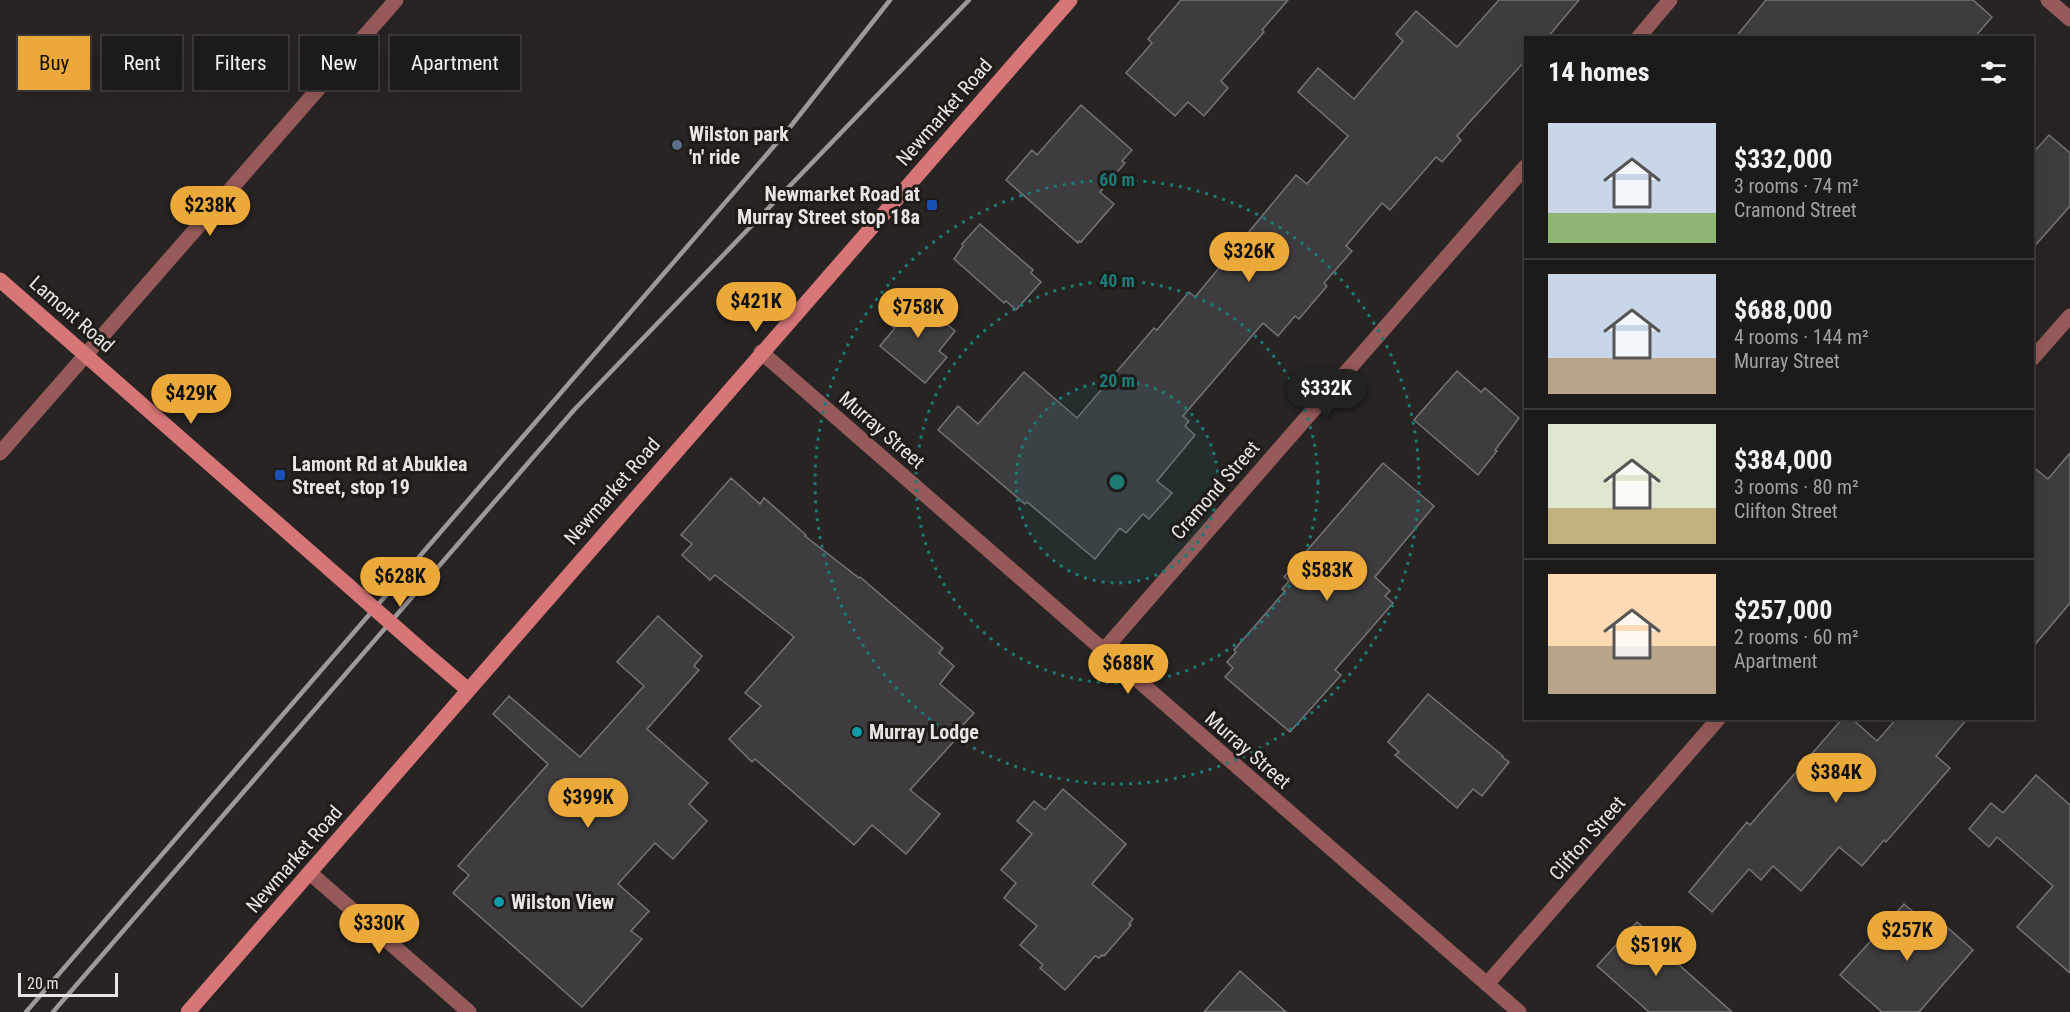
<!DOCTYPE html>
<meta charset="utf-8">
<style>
body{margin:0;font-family:"Roboto Condensed",sans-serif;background:#2a2827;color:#f1f3f6;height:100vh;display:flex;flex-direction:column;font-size:22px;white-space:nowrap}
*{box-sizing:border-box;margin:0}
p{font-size:20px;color:#a0a1a2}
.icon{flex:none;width:33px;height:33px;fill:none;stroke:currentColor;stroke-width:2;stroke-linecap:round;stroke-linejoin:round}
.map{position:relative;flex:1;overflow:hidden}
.details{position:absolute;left:1524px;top:36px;width:510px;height:684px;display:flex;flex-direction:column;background:#1d1b1a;border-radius:0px;box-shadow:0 6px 24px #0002,0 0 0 2px #3b3939}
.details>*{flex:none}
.top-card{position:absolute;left:18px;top:36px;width:570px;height:54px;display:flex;gap:12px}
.scale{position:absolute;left:18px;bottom:15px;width:100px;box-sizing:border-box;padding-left:6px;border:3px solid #e8e6e5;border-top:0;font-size:16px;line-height:21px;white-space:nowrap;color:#e8e6e5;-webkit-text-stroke:4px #1e1b19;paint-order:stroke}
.price{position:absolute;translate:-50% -51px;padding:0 14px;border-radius:21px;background:#eba939;color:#111;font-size:20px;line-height:39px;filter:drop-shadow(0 2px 3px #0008)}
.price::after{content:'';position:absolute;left:50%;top:36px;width:18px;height:14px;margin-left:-9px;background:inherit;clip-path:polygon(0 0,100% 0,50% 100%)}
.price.active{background:#222;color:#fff}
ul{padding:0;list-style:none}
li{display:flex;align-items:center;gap:18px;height:150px;padding:0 24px}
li+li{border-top:2px solid #3b3939}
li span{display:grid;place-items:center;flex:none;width:168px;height:120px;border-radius:0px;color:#555}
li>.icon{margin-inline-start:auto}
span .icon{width:72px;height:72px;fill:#fffc;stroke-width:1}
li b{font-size:26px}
h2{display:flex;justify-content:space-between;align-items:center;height:72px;padding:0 24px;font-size:26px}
.chip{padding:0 21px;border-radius:0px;background:#1d1b1a;box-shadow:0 6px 24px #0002,0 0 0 2px #3b3939;font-size:21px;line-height:54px}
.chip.active{background:#eba939;color:#111}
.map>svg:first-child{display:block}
.building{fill:#3e3c3f;stroke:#767477;stroke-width:1.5}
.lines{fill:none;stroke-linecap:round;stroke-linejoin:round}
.street{stroke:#965a5a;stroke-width:15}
.secondary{stroke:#d77677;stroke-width:15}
.rail{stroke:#9c9998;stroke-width:4.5}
.secondary-bridge{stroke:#d77677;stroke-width:15}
.ring{fill:none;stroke:#1a7c74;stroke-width:3;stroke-dasharray:3 6}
.service-dot{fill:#5c6f8a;stroke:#1e1b19;stroke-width:2}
.transit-dot{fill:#1a4fb4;stroke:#1e1b19;stroke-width:2}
.culture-dot{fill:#0f9aa8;stroke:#1e1b19;stroke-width:2}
.labels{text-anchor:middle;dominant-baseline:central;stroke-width:6;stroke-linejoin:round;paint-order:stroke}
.street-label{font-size:20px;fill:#e8e6e5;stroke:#1e1b19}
.poi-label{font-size:20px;font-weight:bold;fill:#e8e6e5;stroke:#1e1b19;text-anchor:start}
.centre{fill:#1a7c74;stroke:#1e1b19;stroke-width:3}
.ring-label{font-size:18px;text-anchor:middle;font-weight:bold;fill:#1a7c74;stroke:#1e1b19;stroke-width:6;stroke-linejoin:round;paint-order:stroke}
</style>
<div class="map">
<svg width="2070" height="1012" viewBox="0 0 2070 1012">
<rect width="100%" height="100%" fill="#272423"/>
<g class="building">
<path d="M1181,0h107l-26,30 2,2 -43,49 7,7 -24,28 -16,-14 -13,14 -49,-43 26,-30 -4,-4z"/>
<path d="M1499,0h80l-32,38h-21v22l-69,76 4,4 -19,22 -6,-5 -46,53 -8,-7 -36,43 6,5 -28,32 3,3 -28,33 -4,-3 -17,20 -15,-13 -80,93 6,5 -4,5 10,9 -38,46 15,12 -23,26 -6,-5 -17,19 -6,-5 -25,31 -68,-57 -2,2 -87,-74 20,-24 20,18 46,-52 53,46 77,-90 3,2 32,-38 6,5 101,-122 11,9 41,-48 -50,-44 20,-24 36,31 49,-58 -7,-7 20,-23 41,36z"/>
<path d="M1766,0h207l19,17 -18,21h-239z"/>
<path d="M1081,105l51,45 -10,11 3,2 -25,29 14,12 -33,38 -2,-1 -1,2 -72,-63 26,-30 5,5z"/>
<path d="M2049,135l21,18v53l-38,43v-95z"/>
<path d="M980,224l53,46 -2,3 10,9 -25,28 -10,-9 -2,2 -50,-44 9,-13 -1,-2z"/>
<path d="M913,295l42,36 -16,20 8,6 -22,26 -45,-37 15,-18 -6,-4z"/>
<path d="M1457,371l24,21 4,-4 34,30 -24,32 2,1 -19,24 -64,-55z"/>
<path d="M2070,453v150l-38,45v-182l16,13z"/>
<path d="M1383,463l51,43 -59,71 15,14 -5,5 8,7 -58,67 6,5 -51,57 -65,-55 8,-9 -6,-6 9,-10 -2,-2 51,-59 -3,-2 7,-8 -5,-4z"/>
<path d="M731,478l29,26 4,-6 42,37 -1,1 54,42 1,-1 83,71 -4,5 15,13 -14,18 34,29 -22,24 3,3 -45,50 30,24 -34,40 -34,-29 -18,20 -99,-86 -3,3 -23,-23 32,-33 -16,-13 49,-56 -79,-62 -5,5 -28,-25 10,-11 -11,-9z"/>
<path d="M658,616l44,40 -8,10 5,4 -52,59 61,54 -19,21 18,17 -34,38 -18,-16 -37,41 31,27 -18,20 11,8 -60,68 -129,-114 16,-18 -11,-9 90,-102 -55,-50 16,-18 71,61 64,-71 -27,-24z"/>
<path d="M1428,694l75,62 -1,1 7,5 -27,34 -9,-7 -16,19 -62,-53 4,-3 -11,-10z"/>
<path d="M1843,718h8l26,23 20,-23h71l-32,38 14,12 -64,74 -2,-2 -22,26 -23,-19 -38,44 -28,-25 -12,14 -12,-11 -37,43 -23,-20 58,-70 3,3z"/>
<path d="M2036,775l34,30v168l-53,-46 36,-41 -56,-49 -8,10 -20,-18 22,-26 12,10z"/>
<path d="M1063,789l63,55 -34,40 41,35 -4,5 2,1 -27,31 -2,-1 -3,3 -4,-2 -30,34 -25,-22 3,-3 -23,-20 17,-19 -33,-28 12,-15 -15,-13 31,-36 -15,-13 17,-20 11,9z"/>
<path d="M1904,904l19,16 7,-8 43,38 -54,62h-37l-42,-37z"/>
<path d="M1637,922l20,18 3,3 -2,3 74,66h-83l-52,-46z"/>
<path d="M1240,971l46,41h-82z"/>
</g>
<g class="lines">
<g class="street">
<path d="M2048,0l22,19"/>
<path d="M1638,38l32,-38"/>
<path d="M761,352l758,660"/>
<path d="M2032,359l38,-43"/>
<path d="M0,453l396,-453"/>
<path d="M1103,651l423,-485"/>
<path d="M310,873l159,139"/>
<path d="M1487,984l232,-266"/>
</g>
<g class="secondary">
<path d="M0,280l359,315"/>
<path d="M418,647l49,42"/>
<path d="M188,1012l882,-1012"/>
</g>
<g class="rail">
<path d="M26,1012l761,-881 103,-131"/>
<path d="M53,1012l521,-602 395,-410"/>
</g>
<path class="secondary-bridge" d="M359,595l59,52"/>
</g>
<circle cx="1117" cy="482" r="101" fill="#1a7c74" fill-opacity=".12"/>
<g class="ring">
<circle cx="1117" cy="482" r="101"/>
<circle cx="1117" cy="482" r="201"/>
<circle cx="1117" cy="482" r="302"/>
</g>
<circle class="service-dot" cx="677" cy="145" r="6"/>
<g class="transit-dot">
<rect x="926" y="199" width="12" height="12" rx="3"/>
<rect x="274" y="469" width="12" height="12" rx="3"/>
</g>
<g class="culture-dot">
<circle cx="857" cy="732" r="6"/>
<circle cx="499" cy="902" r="6"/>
</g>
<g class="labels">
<g class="street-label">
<text transform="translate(944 112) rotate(-49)">Newmarket Road</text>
<text transform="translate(72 314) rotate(41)">Lamont Road</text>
<text transform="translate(882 430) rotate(41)">Murray Street</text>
<text transform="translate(1215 490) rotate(-49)">Cramond Street</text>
<text transform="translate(612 491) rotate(-49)">Newmarket Road</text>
<text transform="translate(1248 750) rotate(41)">Murray Street</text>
<text transform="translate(1587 838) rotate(-49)">Clifton Street</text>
<text transform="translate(294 859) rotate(-49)">Newmarket Road</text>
</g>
<g class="poi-label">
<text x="689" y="134">Wilston park<tspan x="689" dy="23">'n' ride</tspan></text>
<text x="920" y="194" text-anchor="end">Newmarket Road at<tspan x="920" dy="23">Murray Street stop 18a</tspan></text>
<text x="292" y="464">Lamont Rd at Abuklea<tspan x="292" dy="23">Street, stop 19</tspan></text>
<text x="869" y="732">Murray Lodge</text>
<text x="511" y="902">Wilston View</text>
</g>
</g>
<circle cx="1117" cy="482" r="9" class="centre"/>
<g class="ring-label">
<text x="1117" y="186">60 m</text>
<text x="1117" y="287">40 m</text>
<text x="1117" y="387">20 m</text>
</g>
</svg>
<div class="scale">20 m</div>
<b class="price" style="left:210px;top:237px">$238K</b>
<b class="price" style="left:1249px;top:283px">$326K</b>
<b class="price" style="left:756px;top:333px">$421K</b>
<b class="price" style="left:918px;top:339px">$758K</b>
<b class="price active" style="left:1326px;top:420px">$332K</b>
<b class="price" style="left:191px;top:425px">$429K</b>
<b class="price" style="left:1327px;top:602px">$583K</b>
<b class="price" style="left:400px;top:608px">$628K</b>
<b class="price" style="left:1128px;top:695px">$688K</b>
<b class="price" style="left:1836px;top:804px">$384K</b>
<b class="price" style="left:588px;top:829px">$399K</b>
<b class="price" style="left:379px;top:955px">$330K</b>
<b class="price" style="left:1907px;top:962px">$257K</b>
<b class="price" style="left:1656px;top:977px">$519K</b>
<div class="top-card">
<a class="chip active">Buy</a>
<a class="chip">Rent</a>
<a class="chip">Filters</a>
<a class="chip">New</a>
<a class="chip">Apartment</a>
</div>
<section class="details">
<h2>14 homes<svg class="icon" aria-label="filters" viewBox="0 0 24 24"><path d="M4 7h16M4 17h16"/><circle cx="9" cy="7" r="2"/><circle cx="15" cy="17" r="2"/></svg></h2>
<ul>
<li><span style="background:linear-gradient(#c9d6e8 75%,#8fb573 0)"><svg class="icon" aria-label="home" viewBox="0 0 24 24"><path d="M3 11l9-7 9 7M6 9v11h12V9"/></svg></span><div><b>$332,000</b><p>3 rooms · 74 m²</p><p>Cramond Street</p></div></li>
<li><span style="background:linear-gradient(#c9d6e8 70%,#b9a48a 0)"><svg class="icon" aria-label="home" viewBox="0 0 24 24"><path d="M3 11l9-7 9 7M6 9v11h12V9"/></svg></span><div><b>$688,000</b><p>4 rooms · 144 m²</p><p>Murray Street</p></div></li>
<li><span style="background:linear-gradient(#dfe7d0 70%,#c2b280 0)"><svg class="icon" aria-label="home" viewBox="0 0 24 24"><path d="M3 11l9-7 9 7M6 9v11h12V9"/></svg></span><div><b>$384,000</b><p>3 rooms · 80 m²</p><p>Clifton Street</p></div></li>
<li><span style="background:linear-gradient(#ffd9b3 60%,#b9a48a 0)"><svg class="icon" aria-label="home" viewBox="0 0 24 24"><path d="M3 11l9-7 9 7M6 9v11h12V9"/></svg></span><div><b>$257,000</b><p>2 rooms · 60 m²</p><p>Apartment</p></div></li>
</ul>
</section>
</div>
